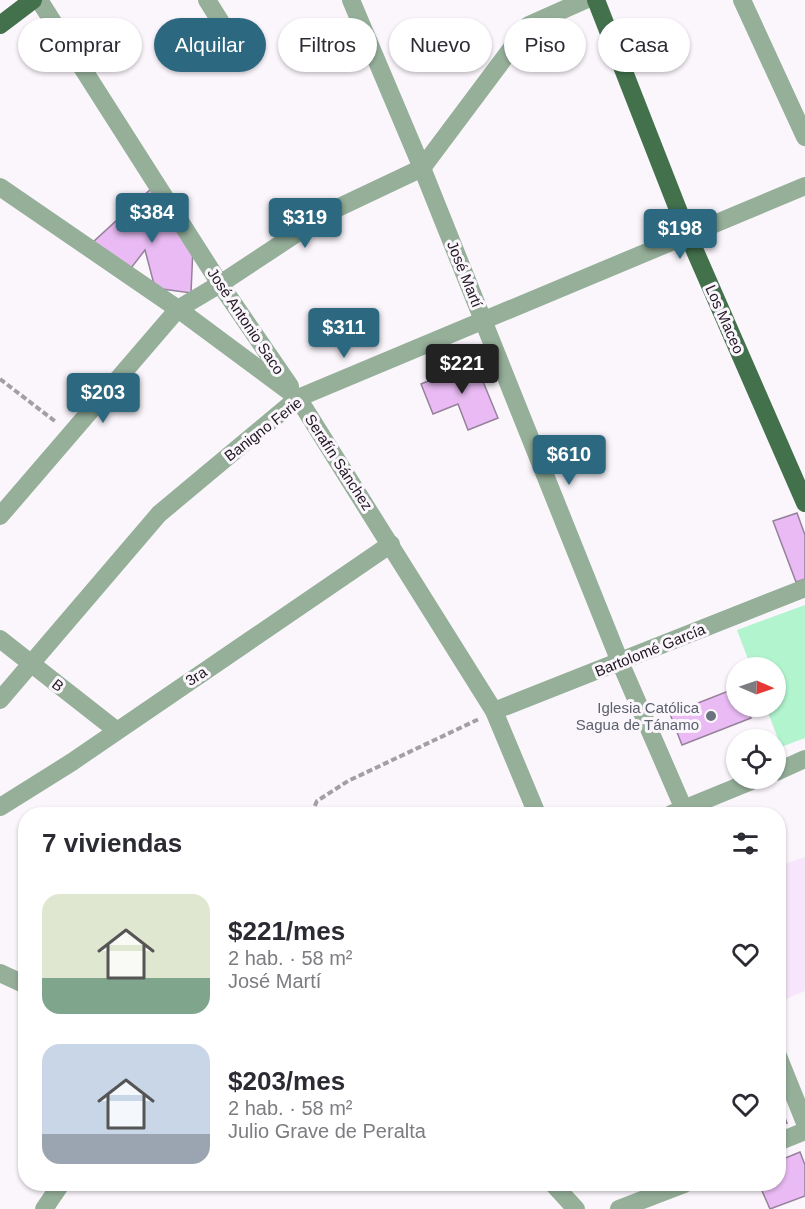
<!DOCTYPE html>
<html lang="es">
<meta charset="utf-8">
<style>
body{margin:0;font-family:Arial,sans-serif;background:#f2f2f3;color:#2b2b33;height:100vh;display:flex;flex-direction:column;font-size:22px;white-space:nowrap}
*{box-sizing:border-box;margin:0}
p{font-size:20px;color:#7c7c81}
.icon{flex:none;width:33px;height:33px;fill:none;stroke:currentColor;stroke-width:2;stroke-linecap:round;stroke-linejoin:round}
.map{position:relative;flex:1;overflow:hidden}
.sheet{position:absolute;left:18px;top:807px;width:768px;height:384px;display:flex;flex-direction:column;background:#fff;border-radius:24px;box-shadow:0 2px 4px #0004}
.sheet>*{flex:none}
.hud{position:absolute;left:18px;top:18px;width:770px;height:54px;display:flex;gap:12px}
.needle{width:39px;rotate:92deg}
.fabs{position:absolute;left:726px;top:657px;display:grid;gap:12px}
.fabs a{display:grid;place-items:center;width:60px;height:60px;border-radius:50%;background:#fff;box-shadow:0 2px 4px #0004;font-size:30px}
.price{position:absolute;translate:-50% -51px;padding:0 14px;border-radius:6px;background:#2c6880;color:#fff;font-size:20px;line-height:39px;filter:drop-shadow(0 2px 3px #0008)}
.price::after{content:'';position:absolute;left:50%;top:36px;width:18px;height:14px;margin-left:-9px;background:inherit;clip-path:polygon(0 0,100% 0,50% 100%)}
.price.on{background:#222;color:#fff}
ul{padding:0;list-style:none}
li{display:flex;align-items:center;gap:18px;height:150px;padding:0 24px}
li span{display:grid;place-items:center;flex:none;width:168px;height:120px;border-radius:18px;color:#555}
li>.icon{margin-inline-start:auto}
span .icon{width:72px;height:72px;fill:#fffc;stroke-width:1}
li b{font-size:26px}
h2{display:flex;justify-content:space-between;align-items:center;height:72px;padding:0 24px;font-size:26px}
.pill{padding:0 21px;border-radius:27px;background:#fff;box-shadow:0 2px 4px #0004;font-size:21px;line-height:54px}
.pill.on{background:#2c6880;color:#fff}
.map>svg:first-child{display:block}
.built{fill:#f7e6fb}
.green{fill:#b1f4ce}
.building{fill:#e9baf3;stroke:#96819b;stroke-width:1.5}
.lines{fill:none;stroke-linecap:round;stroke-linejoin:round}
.path{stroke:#a49ea5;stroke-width:4;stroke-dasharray:6 3;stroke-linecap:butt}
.minor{stroke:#95af99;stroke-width:18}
.major{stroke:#42714c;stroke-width:18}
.worship-dot{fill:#6b7280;stroke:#fbf6fc;stroke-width:2}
.labels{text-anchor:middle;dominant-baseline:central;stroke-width:6;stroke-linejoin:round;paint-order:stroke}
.street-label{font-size:15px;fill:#1f1721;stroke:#fbf6fc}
.worship-label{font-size:15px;fill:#5b616d;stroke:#fbf6fc;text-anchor:end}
</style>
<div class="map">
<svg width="805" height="1209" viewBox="0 0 805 1209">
<rect width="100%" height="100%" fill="#fbf6fc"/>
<path class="built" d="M805,857v134l-26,11v-136z"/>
<path class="green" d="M805,605v133l-24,9 -15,-40 10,-1v-38l-25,-1 -14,-37z"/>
<g class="building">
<path d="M151,189l42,59 -2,45 -36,-5 -10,-38 -14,18 -39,-25z"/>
<path d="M475,362l23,56 -30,12 -10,-26 -25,10 -12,-30z"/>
<path d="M797,513l8,22v44l-9,3 -23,-61z"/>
<path d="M736,688v18h11l4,12 -69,27 -12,-31z"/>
<path d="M778,1100l9,23 -9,3z"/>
<path d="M800,1152l5,13v31l-35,13 -11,-25h19v-23z"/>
</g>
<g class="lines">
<g class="path">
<path d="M0,379l56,43"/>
<path d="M311,814l6,-13 31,-20 131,-62"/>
</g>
<g class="minor">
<path d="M39,0l181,284 70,102"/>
<path d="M207,0l25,40"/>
<path d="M351,0l71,168 198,494 66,152"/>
<path d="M742,0l63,137"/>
<path d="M0,187l178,122 120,89 196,313 43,103"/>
<path d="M0,516l178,-207 42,-25 109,-72 93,-44 107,-143 56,-25"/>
<path d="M0,639l116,91"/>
<path d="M0,700l159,-186 139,-116 507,-212"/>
<path d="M494,711l311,-123"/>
<path d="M776,772l29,-13"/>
<path d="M0,807l72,-45 319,-218"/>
<path d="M671,814l88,-36"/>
<path d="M0,973l26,12"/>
<path d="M778,1056l27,67"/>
<path d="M778,1142l27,-11"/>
<path d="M553,1184l23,25"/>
<path d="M44,1209l17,-25"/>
<path d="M619,1209l65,-25"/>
</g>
<g class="major">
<path d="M596,0l92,235 117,268"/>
<path d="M0,25l33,-25"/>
</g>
</g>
<circle class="worship-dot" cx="711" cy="716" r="6"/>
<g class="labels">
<g class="street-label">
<text transform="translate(465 274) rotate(68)">José Martí</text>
<text transform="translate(725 319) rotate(66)">Los Maceo</text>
<text transform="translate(246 321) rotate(56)">José Antonio Saco</text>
<text transform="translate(263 429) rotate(-38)">Banigno Ferie</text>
<text transform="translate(339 462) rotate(57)">Serafín Sánchez</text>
<text transform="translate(650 650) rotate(-22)">Bartolomé García</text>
<text transform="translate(196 676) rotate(-34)">3ra</text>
<text transform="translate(58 685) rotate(38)">B</text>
</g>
<g class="worship-label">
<text x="699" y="707">Iglesia Católica<tspan x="699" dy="17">Sagua de Tánamo</tspan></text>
</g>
</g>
</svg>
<div class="fabs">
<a><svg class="needle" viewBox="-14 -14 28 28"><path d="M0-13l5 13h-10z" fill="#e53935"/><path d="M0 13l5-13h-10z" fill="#7c7c81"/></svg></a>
<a><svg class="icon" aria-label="locate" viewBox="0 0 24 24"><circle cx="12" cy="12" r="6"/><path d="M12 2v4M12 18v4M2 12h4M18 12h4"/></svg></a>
</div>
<b class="price" style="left:152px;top:244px">$384</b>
<b class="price" style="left:305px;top:249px">$319</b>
<b class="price" style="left:680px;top:260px">$198</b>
<b class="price" style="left:344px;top:359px">$311</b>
<b class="price on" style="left:462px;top:395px">$221</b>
<b class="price" style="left:103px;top:424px">$203</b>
<b class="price" style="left:569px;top:486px">$610</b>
<div class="hud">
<a class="pill">Comprar</a>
<a class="pill on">Alquilar</a>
<a class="pill">Filtros</a>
<a class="pill">Nuevo</a>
<a class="pill">Piso</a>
<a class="pill">Casa</a>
</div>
<section class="sheet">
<h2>7 viviendas<svg class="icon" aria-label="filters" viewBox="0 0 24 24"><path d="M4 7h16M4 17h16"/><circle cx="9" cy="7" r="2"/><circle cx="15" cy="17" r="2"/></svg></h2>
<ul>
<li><span style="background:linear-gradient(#dfe7d0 70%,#7fa58c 0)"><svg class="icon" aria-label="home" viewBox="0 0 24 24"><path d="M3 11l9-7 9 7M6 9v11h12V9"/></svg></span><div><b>$221/mes</b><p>2 hab. · 58 m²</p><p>José Martí</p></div><svg class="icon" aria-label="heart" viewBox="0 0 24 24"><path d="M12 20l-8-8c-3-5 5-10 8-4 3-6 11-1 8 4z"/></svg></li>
<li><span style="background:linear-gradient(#c9d6e8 75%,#9aa5b1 0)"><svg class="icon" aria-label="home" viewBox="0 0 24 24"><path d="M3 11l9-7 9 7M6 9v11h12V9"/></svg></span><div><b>$203/mes</b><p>2 hab. · 58 m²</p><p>Julio Grave de Peralta</p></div><svg class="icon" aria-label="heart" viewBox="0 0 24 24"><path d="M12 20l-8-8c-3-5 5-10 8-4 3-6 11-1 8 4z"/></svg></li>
</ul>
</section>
</div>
